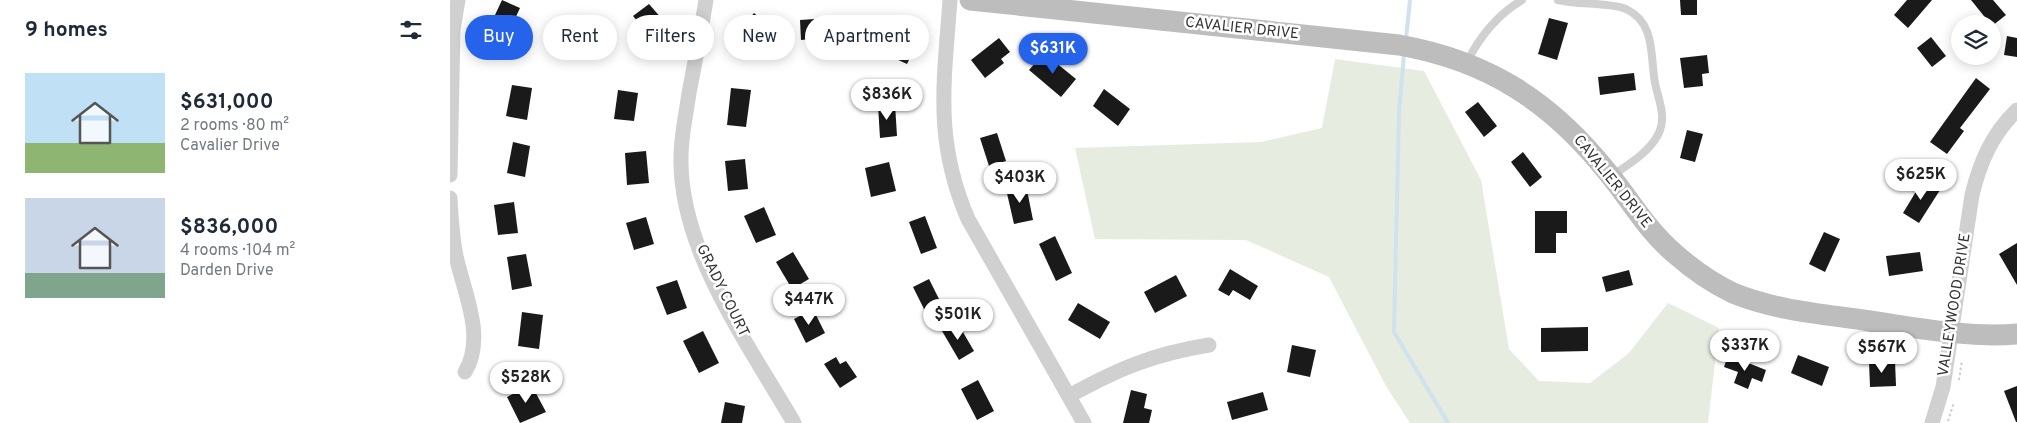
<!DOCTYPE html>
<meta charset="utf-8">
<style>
body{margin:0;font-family:Overpass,sans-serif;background:#f6f6f7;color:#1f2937;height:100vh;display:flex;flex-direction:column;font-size:19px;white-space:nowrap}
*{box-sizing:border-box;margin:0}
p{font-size:16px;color:#747a83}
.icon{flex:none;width:28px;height:28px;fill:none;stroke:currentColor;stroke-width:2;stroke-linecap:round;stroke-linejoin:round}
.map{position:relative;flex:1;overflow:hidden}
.panel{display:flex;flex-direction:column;background:#fff;width:450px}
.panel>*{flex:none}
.guide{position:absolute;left:15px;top:15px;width:475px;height:45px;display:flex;gap:10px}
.controls{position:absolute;left:1501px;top:15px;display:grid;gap:10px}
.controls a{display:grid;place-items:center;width:50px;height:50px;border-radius:50%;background:#fff;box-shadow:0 2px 12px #0003;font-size:25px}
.price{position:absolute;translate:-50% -42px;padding:0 11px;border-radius:18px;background:#fff;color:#222;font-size:16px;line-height:32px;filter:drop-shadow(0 1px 2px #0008)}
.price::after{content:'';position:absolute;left:50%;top:30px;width:15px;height:11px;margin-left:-8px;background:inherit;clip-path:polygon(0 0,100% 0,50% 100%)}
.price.on{background:#2563eb;color:#fff}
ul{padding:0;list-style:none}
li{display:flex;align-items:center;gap:15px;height:125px;padding:0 25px}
li span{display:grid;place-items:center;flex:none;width:140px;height:100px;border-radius:0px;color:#555}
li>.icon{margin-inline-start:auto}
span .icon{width:60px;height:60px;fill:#fffc;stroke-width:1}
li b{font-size:21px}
h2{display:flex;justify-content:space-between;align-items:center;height:60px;padding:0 25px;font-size:21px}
.tag{padding:0 18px;border-radius:22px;background:#fff;box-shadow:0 2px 12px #0003;font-size:18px;line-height:45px}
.tag.on{background:#2563eb;color:#fff}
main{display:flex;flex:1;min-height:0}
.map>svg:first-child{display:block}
.green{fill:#e6ecdf}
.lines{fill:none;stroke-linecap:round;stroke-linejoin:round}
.stream{stroke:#cfe2ee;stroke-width:4}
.building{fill:#1a1a1a}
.path{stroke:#cdcdcd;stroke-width:2;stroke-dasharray:2.5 2.5;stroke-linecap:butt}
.lane{stroke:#d0d0d0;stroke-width:8}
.street{stroke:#d0d0d0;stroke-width:15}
.secondary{stroke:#bdbdbd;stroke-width:21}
.labels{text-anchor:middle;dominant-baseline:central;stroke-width:5;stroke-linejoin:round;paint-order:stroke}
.street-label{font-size:15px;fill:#333;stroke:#fff}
</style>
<main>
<section class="panel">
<h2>9 homes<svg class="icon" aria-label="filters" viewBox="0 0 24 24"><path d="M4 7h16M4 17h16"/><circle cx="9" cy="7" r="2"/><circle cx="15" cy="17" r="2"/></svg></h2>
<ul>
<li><span style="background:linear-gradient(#bfe0f5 70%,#8fb573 0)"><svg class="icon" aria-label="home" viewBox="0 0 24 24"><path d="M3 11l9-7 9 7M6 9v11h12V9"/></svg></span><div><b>$631,000</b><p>2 rooms · 80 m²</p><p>Cavalier Drive</p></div></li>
<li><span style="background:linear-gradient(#c9d6e8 75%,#7fa58c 0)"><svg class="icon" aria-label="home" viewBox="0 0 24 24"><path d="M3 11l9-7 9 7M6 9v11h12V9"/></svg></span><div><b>$836,000</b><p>4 rooms · 104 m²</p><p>Darden Drive</p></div></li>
</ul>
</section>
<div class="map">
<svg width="1567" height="423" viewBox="0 0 1567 423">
<rect width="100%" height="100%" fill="#fff"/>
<path class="green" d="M885,59l89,12 57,109 28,169 30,32 51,2 38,-29 40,-51 51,25 -11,95h-298l-24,-37 -57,-109 -83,-37 -151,-1 -20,-91 186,-6 61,-14z"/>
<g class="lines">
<g class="stream">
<path d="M956,39l4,-39"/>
<path d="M954,55l-5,56 -5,221 54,91"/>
</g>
</g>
<g class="building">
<path d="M52,0l18,8 -14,30 -18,-8z"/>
<path d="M1230,0h17v15h-16z"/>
<path d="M1457,0h25l-24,28 -14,-13z"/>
<path d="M1521,0h22l13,15 -14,11z"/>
<path d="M199,4l20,23 -16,13 -20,-24z"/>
<path d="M304,13l15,13 -4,4 6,5 -14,17 -21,-18z"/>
<path d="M380,18l2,19 -31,3 -1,-20z"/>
<path d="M1099,18l19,5 -11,37 -19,-6z"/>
<path d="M431,23l37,18 -11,23 -37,-17z"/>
<path d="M1557,36l10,2v19l-13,-2z"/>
<path d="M1481,37l15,19 -14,11 -15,-19z"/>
<path d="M549,38l11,14 -9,7 3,4 -19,15 -14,-18z"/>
<path d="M594,53l32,26 -15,18 -32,-27z"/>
<path d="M1257,55l2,18 -7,1 1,12 -19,2 -4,-30z"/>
<path d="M1184,73l2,17 -36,5 -2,-18z"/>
<path d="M1526,78l14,11 -30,39 4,3 -17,23 -17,-12z"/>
<path d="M62,85l20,3 -5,32 -21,-4z"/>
<path d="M281,88l20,2 -5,37 -19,-2z"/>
<path d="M654,89l26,20 -12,17 -25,-20z"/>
<path d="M168,90l20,3 -4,28 -20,-2z"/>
<path d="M1028,102l19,24 -13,11 -19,-25z"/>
<path d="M445,104l2,32 -17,2 -2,-33z"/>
<path d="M1237,130l16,4 -8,28 -15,-4z"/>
<path d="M547,133l9,28 -17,5 -9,-28z"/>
<path d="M63,142l17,4 -5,31 -18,-4z"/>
<path d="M196,151l3,32 -22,2 -2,-32z"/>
<path d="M1073,152l19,25 -12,10 -19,-25z"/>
<path d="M295,159l3,30 -20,2 -3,-30z"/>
<path d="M439,162l7,29 -25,6 -6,-29z"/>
<path d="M1473,180l17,10 -21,33 -16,-10z"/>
<path d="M576,185l7,35 -19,4 -8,-35z"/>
<path d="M64,202l4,31 -20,2 -4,-30z"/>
<path d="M314,207l12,28 -20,8 -12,-27z"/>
<path d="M1085,211h32v22h-11v20h-21z"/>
<path d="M475,216l12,32 -16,6 -12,-32z"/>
<path d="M196,217l8,27 -20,6 -8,-27z"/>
<path d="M1374,232l16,7 -15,33 -16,-8z"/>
<path d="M605,236l17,37 -16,8 -17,-37z"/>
<path d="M1567,243v42l-18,-31z"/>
<path d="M343,252l16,27 -17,10 -16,-27z"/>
<path d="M1470,252l3,19 -34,5 -3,-20z"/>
<path d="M76,254l6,32 -20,4 -5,-33z"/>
<path d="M780,269l28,17 -8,14 -17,-10 -4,6 -11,-6z"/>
<path d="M1179,270l4,15 -27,7 -4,-15z"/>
<path d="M726,275l11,21 -32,17 -11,-21z"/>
<path d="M479,279l15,30 -16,8 -15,-30z"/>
<path d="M227,280l10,28 -20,7 -11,-28z"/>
<path d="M628,303l32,19 -10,17 -32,-19z"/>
<path d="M363,309l12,24 -19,10 -12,-24z"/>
<path d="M72,312l21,3 -4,34 -21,-3z"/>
<path d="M507,322l17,29 -15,9 -17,-29z"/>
<path d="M1138,327v24l-47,1v-24z"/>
<path d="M253,331l16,32 -20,10 -16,-32z"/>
<path d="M842,345l24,5 -6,27 -23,-5z"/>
<path d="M1278,355l38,15 -4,12 -10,-4 -4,11 -14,-6 4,-11 -14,-5z"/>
<path d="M1348,355l31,12 -7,19 -31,-13z"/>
<path d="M386,357l4,7 6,-3 11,16 -17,11 -16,-24z"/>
<path d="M1445,361l1,25 -26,1 -1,-25z"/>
<path d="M528,380l16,31 -17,9 -16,-31z"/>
<path d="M81,384l15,28 -26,11 -13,-26z"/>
<path d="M1567,386v36h-1l-12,-31z"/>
<path d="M681,390l16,4 -3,14 8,2 -3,13h-26z"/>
<path d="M813,392l5,18 -36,10 -5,-18z"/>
<path d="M275,402l20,4 -3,17h-21z"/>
</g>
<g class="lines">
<g class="path">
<path d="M1509,380l3,-20"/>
<path d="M1498,421l6,-19"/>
</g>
<g class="lane">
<path d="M1108,0c20,5 51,2 68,9 30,14 24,47 29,74 4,19 12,34 3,52 -10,18 -29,29 -45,40"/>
<path d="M1017,62c13,-26 30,-47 55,-62"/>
</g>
<g class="street">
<path d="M256,0c-5,31 -11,62 -17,93 -3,22 -8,43 -8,64 -2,93 68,188 113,266"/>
<path d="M500,0c-6,83 -16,140 18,219l116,204"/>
<path d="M0,175l3,-145 5,-30"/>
<path d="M0,198c1,19 2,39 6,58 8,37 30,81 9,116"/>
<path d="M619,396c49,-27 84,-42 140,-51"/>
<path d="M1482,423l11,-36 29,-192c8,-33 20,-61 45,-85"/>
</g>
<path class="secondary" d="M520,0l429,45c90,16 153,57 210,129 22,27 38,56 65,79 17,15 38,30 59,40 44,18 91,21 137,28 48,7 98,17 147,13"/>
</g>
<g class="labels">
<g class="street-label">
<text transform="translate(792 29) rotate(6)">CAVALIER DRIVE</text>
<text transform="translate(1162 182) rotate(51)">CAVALIER DRIVE</text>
<text transform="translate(272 291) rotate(64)">GRADY COURT</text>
<text transform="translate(1505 305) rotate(-81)">VALLEYWOOD DRIVE</text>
</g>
</g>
</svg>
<div class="controls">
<a><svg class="icon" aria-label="layers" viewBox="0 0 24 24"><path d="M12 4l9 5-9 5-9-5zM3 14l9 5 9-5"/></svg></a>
</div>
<b class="price on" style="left:603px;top:75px">$631K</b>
<b class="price" style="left:437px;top:121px">$836K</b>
<b class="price" style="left:1471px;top:201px">$625K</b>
<b class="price" style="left:570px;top:204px">$403K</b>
<b class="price" style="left:359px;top:326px">$447K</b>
<b class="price" style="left:508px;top:341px">$501K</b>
<b class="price" style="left:1295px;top:372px">$337K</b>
<b class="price" style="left:1432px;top:374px">$567K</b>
<b class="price" style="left:76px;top:404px">$528K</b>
<div class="guide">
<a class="tag on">Buy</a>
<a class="tag">Rent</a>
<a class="tag">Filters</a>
<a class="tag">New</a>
<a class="tag">Apartment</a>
</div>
</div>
</main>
